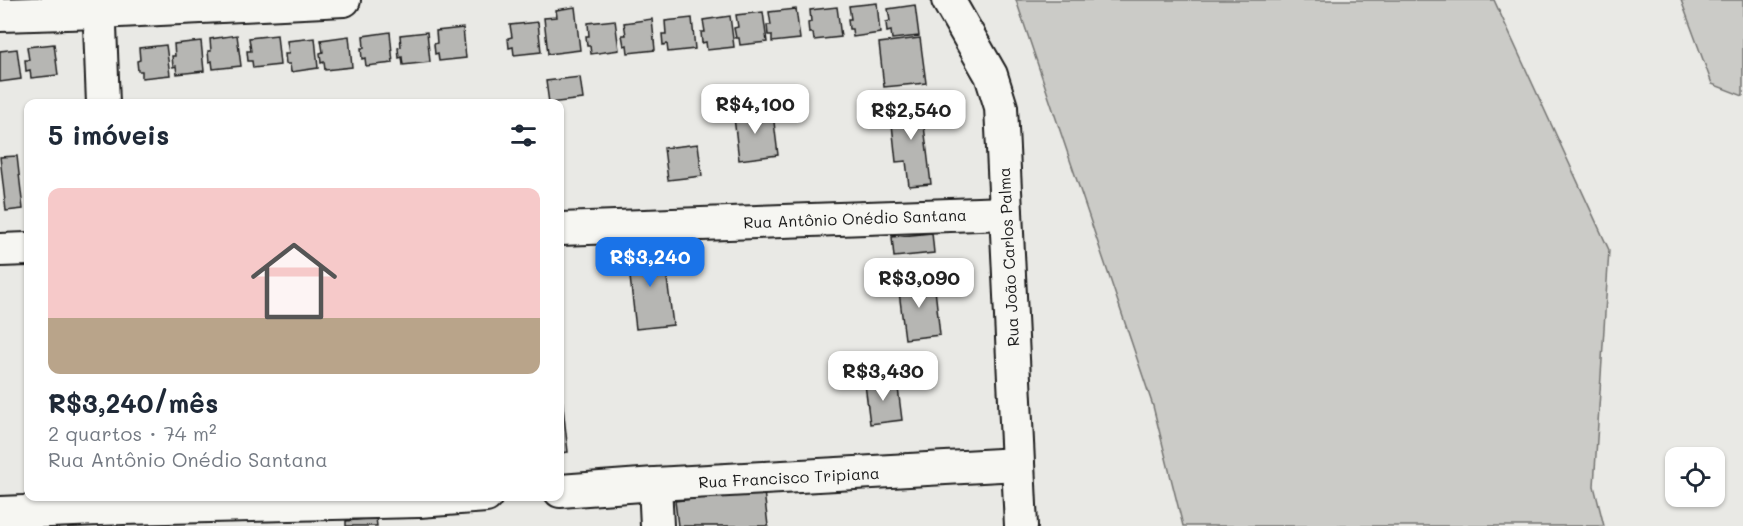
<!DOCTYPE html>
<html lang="pt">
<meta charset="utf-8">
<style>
body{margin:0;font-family:Mali,sans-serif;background:#f2f2f3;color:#1f2937;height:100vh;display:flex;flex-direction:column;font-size:22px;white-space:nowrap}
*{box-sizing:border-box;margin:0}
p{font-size:20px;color:#747a83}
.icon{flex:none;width:33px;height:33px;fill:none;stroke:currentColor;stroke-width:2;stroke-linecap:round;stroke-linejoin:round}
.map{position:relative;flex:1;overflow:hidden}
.details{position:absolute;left:24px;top:99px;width:540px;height:402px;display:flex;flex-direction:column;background:#fff;border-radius:12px;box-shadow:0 2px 4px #0004}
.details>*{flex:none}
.tools{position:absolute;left:1665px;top:447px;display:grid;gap:12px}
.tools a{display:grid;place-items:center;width:60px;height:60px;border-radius:12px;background:#fff;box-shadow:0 2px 4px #0004;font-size:30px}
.price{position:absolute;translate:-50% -51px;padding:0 14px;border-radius:12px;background:#fff;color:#222;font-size:20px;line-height:39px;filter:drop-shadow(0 2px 3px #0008)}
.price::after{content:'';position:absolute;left:50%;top:36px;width:18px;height:14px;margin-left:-9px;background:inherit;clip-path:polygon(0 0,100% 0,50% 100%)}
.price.active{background:#1a73e8;color:#fff}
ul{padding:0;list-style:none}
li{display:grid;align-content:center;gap:12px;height:318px;padding:0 24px}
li+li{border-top:2px solid #e0e1e3}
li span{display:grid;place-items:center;height:186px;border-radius:12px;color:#555}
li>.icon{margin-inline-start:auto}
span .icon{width:108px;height:108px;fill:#fffc;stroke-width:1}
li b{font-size:26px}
h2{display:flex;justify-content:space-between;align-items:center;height:72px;padding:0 24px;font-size:26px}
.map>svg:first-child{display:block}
.green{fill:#cbcbc7;stroke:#747472;stroke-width:1.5}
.building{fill:#b6b6b3;stroke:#1c1c1c;stroke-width:1.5}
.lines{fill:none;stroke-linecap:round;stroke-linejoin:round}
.minor-casing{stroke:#1c1c1c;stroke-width:36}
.minor{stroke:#f6f6f2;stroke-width:32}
.labels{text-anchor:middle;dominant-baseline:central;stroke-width:6;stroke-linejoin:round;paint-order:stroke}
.street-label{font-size:16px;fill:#1c1c1c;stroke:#f6f6f2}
</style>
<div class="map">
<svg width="1743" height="526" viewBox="0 0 1743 526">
<rect width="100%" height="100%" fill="#e9e9e5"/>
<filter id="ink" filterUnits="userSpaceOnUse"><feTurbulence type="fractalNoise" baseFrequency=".0167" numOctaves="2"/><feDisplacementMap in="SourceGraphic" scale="12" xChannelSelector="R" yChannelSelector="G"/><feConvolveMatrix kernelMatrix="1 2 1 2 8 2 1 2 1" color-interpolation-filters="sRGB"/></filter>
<g filter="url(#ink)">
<g class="green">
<path d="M1016,0h478l115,250 -15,236 10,40h-421l-30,-120z"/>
<path d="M1681,0h62v96l-31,-12z"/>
</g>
<g class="building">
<path d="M877,3l3,30 -27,4 -1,-8h-3l-1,-10h3l-2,-13z"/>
<path d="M915,5l4,31 -27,3 -1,-8 -4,1 -1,-10 4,-1 -2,-12z"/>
<path d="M575,7l5,43 -32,4 -4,-36 13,-1 -1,-7z"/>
<path d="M837,7l4,30 -27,3 -1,-7h-4l-1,-10 3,-1 -1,-12z"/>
<path d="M796,9l4,30 -28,3v-7h-4l-1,-10h4l-2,-13z"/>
<path d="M763,12l4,30 -27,3 -1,-7h-3l-2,-10 4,-1 -2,-12z"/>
<path d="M730,16l4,31 -27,3 -1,-8 -4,1 -1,-11h4l-2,-12z"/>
<path d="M692,18l3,31 -27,3 -1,-8 -4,1 -1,-11h4l-1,-13z"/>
<path d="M652,19l3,31 -27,3 -1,-8 -3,1 -2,-11h4l-2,-12z"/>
<path d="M615,20l4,30 -28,4 -1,-8h-3l-1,-10h3l-1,-13z"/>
<path d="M538,22l3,30 -27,3 -1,-8 -4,1 -1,-10 4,-1 -2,-12z"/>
<path d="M463,28l3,30 -27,3 -1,-8 -3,1 -1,-10 3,-1 -1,-12z"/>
<path d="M390,32l3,31 -27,3 -1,-8 -3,1 -1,-11h3l-1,-12z"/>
<path d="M427,32l3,30 -27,3 -1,-8 -3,1 -1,-10 3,-1 -1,-12z"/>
<path d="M237,35l4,31 -28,3 -1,-8 -3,1 -1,-11h3l-1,-12z"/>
<path d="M277,35l3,30 -27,3 -1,-7h-4l-1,-10h4l-2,-13z"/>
<path d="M349,36l3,31 -27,3 -1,-8 -3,1 -1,-10 3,-1 -2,-12z"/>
<path d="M315,38l3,30 -27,4 -1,-8h-4l-1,-10h4l-2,-13z"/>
<path d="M920,38l6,45 -42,4 -5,-44z"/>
<path d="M201,41l3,30 -27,3 -1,-8 -3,1 -1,-11h3l-1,-12z"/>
<path d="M54,44l4,31 -27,3 -1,-8 -4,1 -1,-11h4l-2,-13z"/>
<path d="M166,45l4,30 -28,3v-7h-4l-1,-10 3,-1 -1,-12z"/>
<path d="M17,49l4,30 -21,3v-31z"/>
<path d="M580,77l3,22 -34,4 -3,-22z"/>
<path d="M921,101l10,83 -22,2 -3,-25 -10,1 -6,-57z"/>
<path d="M746,108l1,10 26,-4 5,41 -39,5 -6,-51z"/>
<path d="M698,144l4,32 -34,4 -4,-32z"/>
<path d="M17,156l6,53 -17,2 -6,-54z"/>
<path d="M932,233l2,20 -40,4 -2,-20z"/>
<path d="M663,247l10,78 -37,4 -9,-78z"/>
<path d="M934,280l6,55 -35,4 -7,-55z"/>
<path d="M897,380l5,40 -32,4 -5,-40z"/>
<path d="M560,389h1l7,63 -8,1z"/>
<path d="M764,491l4,35h-90l-3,-25z"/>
<path d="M376,518l1,8h-31v-5z"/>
</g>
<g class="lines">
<g class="minor-casing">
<g id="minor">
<path d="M99,0l4,104"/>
<path d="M948,0l43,75 10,32 20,419"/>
<path d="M0,15l99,-3 245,-12"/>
<path d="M560,229l446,-16"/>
<path d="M0,250l28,-1"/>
<path d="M655,484l2,42"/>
<path d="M560,491l95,-7 363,-20"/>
<path d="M0,513l123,-5 296,-7 67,-5"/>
</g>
</g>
<use href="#minor" class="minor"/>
</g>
</g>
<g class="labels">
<g class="street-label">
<text transform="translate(855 218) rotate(-2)">Rua Antônio Onédio Santana</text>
<text transform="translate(1008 257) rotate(-93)">Rua João Carlos Palma</text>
<text transform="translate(789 477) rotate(-3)">Rua Francisco Tripiana</text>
</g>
</g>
</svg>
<div class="tools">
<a><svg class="icon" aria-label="locate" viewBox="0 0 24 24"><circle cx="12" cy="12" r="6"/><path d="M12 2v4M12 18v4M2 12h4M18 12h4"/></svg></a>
</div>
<b class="price" style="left:755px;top:135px">R$4,100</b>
<b class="price" style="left:911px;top:141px">R$2,540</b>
<b class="price active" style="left:650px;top:288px">R$3,240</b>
<b class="price" style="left:919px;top:309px">R$3,090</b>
<b class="price" style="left:883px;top:402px">R$3,430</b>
<section class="details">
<h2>5 imóveis<svg class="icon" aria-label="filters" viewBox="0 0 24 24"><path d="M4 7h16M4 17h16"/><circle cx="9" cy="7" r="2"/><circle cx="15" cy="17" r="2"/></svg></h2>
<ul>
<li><span style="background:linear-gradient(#f6c9c9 70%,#b9a48a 0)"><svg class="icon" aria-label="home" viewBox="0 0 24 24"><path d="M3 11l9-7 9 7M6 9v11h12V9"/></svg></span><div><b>R$3,240/mês</b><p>2 quartos · 74 m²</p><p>Rua Antônio Onédio Santana</p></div></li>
</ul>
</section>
</div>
